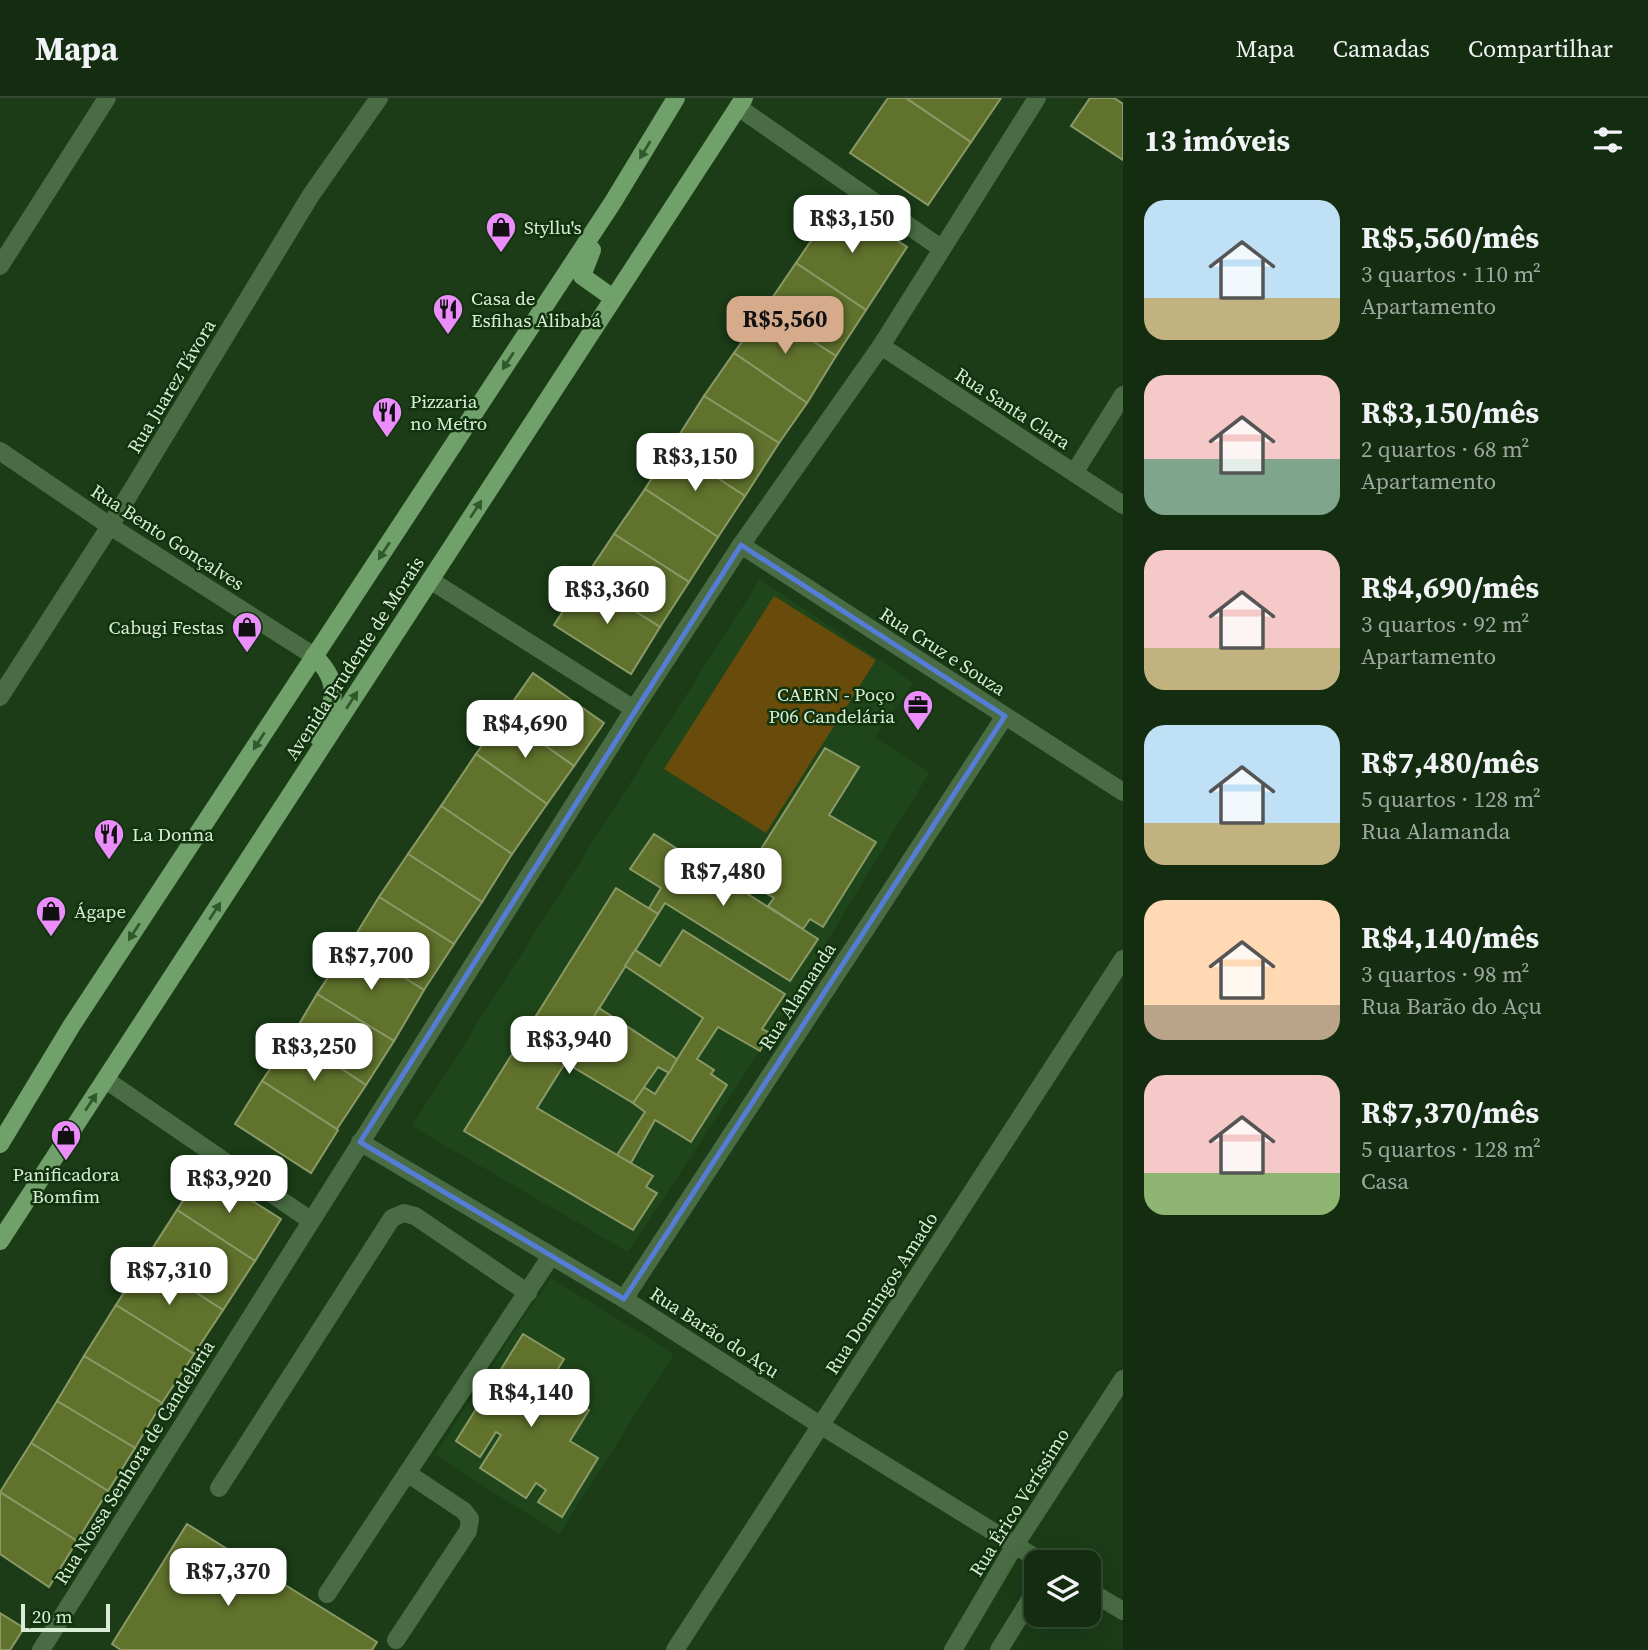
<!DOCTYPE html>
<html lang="pt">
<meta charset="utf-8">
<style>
body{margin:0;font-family:"Source Serif 4",serif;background:#21391f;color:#f1f3f6;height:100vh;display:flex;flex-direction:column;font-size:26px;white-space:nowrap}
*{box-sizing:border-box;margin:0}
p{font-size:23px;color:#9da89f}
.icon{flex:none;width:38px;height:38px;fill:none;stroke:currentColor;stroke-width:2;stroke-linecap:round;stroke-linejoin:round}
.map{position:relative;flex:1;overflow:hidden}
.drawer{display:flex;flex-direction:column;background:#142d11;width:525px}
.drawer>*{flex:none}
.fabs{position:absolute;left:1024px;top:1452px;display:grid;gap:14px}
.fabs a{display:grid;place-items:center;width:77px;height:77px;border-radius:14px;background:#142d11;box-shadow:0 7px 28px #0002,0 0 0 2px #334931;font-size:35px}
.scale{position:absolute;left:21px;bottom:18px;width:89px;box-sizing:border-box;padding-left:7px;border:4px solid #d9ecd6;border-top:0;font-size:19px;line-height:24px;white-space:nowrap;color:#d9ecd6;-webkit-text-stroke:5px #10320c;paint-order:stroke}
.price{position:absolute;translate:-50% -60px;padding:0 16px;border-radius:14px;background:#fff;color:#222;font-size:23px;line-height:46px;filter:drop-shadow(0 2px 4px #0008)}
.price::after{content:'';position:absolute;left:50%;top:42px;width:21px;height:16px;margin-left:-10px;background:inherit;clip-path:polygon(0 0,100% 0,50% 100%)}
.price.selected{background:#d6ab8b;color:#111}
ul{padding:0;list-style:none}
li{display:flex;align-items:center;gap:21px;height:175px;padding:0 21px}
li span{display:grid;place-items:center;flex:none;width:196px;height:140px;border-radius:21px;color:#555}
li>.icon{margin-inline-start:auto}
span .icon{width:84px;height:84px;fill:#fffc;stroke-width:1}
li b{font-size:30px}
h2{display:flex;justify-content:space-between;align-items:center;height:84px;padding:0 21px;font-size:30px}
header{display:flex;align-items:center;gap:42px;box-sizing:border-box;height:98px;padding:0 35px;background:#142d11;border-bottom:2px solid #334931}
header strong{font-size:33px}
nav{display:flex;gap:38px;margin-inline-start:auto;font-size:24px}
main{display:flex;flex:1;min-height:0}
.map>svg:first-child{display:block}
.built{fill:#1f461a}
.green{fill:#694c0b}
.building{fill:#60722c;stroke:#8a9966;stroke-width:2}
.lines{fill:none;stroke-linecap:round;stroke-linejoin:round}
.service{stroke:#496c44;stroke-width:18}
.minor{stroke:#496c44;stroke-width:18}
.tertiary{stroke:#496c44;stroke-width:18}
.primary{stroke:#71a16a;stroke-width:18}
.oneway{fill:#32592d}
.marked{fill:none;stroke:#557dd7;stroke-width:5;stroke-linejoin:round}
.labels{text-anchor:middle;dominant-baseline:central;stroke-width:5;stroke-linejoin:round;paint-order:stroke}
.poi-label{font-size:19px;fill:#d9ecd6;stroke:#10320c;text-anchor:start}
.street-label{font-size:19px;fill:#d9ecd6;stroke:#10320c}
</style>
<header>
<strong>Mapa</strong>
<nav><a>Mapa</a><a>Camadas</a><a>Compartilhar</a></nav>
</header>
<main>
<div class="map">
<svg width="1123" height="1552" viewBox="0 0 1123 1552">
<rect width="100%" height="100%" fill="#1b3c17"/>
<g class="built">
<path d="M760,481l153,104 -38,55 55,34 -170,279 -132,201 -216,-126z"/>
<path d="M551,1180l123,76 -115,180 -124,-79 85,-132z"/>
</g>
<path class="green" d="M774,498l102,64 -110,173 -102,-64z"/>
<g class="building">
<path d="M888,0h18l65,44 -43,63 -78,-52z"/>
<path d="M906,0h95l-30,44z"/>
<path d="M1090,0h24l9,6v56l-52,-34z"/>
<path d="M838,103l69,46 -41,63 -70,-47z"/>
<path d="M796,165l70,47 -30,46 -72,-46z"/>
<path d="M764,212l72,46 -29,47 -73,-50z"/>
<path d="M734,255l73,50 -28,40 -75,-47z"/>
<path d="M704,298l75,47 -34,53 -74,-48z"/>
<path d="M671,350l74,48 -27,41 -73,-48z"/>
<path d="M645,391l73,48 -29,45 -75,-48z"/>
<path d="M614,436l75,48 -29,45 -76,-48z"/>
<path d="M584,481l76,48 -29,47 -77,-49z"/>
<path d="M533,575l71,50 -30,43 -71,-50z"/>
<path d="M503,618l71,50 -27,38 -71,-50z"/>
<path d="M825,650l34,19 -30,48 47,27 -53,85 -13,-8 -7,10 -35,-23 6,-8 -32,-19z"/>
<path d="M476,656l71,50 -35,50 -71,-48z"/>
<path d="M441,708l71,48 -30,48 -74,-48z"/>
<path d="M654,736l164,105 -28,42 -125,-78 -7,11 -9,-6 12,-20 -31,-19z"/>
<path d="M408,756l74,48 -28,42 -75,-47z"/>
<path d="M616,790l42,26 -121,194 116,68 -7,11 11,6 -24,37 -169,-99z"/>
<path d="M379,799l75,47 -30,46 -74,-46z"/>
<path d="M683,832l102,64 -23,35 8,4 -10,18 -42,-24 -21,32 17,11 -3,4 16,11 -36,57 -36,-22 -24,43 -14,-8 28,-43 -12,-9 11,-16 11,7 48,-76 -78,-52 10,-16 25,16z"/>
<path d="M350,846l74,46 -30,51 -77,-47z"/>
<path d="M317,896l77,47 -28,44 -74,-49z"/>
<path d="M599,910l78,51 -8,14 -11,-6 -25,36 -67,-40z"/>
<path d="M292,938l74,49 -29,44 -75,-48z"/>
<path d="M262,983l76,49 -27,43 -76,-49z"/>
<path d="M203,1072l78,49 -26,42 -78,-51z"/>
<path d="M177,1112l78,51 -32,49 -78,-50z"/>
<path d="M145,1162l78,50 -29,44 -78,-49z"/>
<path d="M116,1207l78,49 -32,49 -78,-47z"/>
<path d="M523,1236l41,25 -16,26 41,25 -19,31 28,17 -36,59 -24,-15 8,-12 -10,-7 -10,15 -46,-30 21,-33 -5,-3 -16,25 -24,-16z"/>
<path d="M84,1258l78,47 -27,45 -78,-47z"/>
<path d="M57,1303l78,47 -27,43 -77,-48z"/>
<path d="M31,1345l77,48 -31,50 -77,-49z"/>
<path d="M0,1394l77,49 -28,46 -49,-33z"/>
<path d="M187,1426l190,118 -5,8h-251l-9,-6z"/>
<path d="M0,1515l24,15 -14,22h-10z"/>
</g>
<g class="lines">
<g class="service">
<path d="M219,1390l173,-270 12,-5 11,3 113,77"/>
<path d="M327,1496l224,-338"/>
<path d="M396,1542l72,-109 2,-12 -6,-8 -57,-38"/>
</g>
<g class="minor">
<path d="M738,9l204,142"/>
<path d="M0,168l107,-168"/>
<path d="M881,248l242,159"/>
<path d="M1074,375l49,-78"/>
<path d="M741,447l382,247"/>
<path d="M430,482l204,129"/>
<path d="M0,599l110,-171 201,-331 68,-97"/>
<path d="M106,982l204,140"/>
<path d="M360,1044l264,157 196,126 224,138"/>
<path d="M624,1201l381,-583"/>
<path d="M1088,1492l35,21"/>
<path d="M41,1552l593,-941 107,-164 140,-199 156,-248"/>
<path d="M675,1552l448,-691"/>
<path d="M953,1552l62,-105 108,-166"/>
<path d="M999,1552l37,-60"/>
</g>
<path class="tertiary" d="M0,353l110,75 204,130"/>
<g class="primary">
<path d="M592,152l-10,26 31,22"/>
<path d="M314,558c29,27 20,49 3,80"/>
<path d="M0,1046l72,-119 541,-823 63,-104"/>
<path d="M0,1143l744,-1143"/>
</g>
</g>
<defs><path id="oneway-solid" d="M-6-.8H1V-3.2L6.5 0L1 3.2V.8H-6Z" transform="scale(1.75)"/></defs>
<g class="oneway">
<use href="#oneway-solid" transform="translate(645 52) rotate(121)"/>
<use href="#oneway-solid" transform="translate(508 263) rotate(123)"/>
<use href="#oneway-solid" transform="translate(476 411) rotate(-57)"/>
<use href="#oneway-solid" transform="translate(384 453) rotate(123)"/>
<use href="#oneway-solid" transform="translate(352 602) rotate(-57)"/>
<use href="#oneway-solid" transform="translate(259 643) rotate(123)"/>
<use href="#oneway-solid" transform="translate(215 813) rotate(-57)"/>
<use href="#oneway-solid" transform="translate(134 834) rotate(123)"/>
<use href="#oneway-solid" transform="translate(91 1004) rotate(-57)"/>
</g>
<path class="marked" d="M741,447l264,171 -381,583 -264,-157z"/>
<defs>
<g id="shop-pin" transform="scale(1.575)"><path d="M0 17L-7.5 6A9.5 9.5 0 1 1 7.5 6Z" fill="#eb8dfb" stroke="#10320c"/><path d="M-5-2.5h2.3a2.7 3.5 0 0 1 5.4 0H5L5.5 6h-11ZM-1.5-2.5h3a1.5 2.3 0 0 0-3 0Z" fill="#111"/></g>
<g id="restaurant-pin" transform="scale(1.575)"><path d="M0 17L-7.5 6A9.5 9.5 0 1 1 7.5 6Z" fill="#eb8dfb" stroke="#10320c"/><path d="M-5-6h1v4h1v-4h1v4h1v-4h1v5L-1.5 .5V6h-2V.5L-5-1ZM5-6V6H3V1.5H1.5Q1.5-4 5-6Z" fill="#111"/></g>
<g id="office-pin" transform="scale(1.575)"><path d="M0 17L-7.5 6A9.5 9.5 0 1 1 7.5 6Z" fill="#eb8dfb" stroke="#10320c"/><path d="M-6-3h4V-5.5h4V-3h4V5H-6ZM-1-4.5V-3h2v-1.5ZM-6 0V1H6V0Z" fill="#111"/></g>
</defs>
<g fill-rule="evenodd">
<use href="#shop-pin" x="501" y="129"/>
<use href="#restaurant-pin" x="448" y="211"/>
<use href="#restaurant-pin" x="387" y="314"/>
<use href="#shop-pin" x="247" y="529"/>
<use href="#office-pin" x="918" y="607"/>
<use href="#restaurant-pin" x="109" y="736"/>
<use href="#shop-pin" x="51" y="813"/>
<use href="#shop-pin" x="66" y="1037"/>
</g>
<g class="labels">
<g class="poi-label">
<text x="524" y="129">Styllu's</text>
<text x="471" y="200">Casa de<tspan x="471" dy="22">Esfihas Alibabá</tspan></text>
<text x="410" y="303">Pizzaria<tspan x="410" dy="22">no Metro</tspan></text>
<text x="224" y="529" text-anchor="end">Cabugi Festas</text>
<text x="895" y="596" text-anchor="end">CAERN - Poço<tspan x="895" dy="22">P06 Candelária</tspan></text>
<text x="132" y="736">La Donna</text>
<text x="74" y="813">Ágape</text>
<text x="66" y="1076" text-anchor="middle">Panificadora<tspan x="66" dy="22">Bomfim</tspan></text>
</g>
<g class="street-label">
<text transform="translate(171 288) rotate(-59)">Rua Juarez Távora</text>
<text transform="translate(1013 310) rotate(33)">Rua Santa Clara</text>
<text transform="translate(168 439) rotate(33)">Rua Bento Gonçalves</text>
<text transform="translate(943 553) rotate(33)">Rua Cruz e Souza</text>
<text transform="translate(354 560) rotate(-57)">Avenida Prudente de Morais</text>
<text transform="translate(797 898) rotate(-57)">Rua Alamanda</text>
<text transform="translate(881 1195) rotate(-57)">Rua Domingos Amado</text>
<text transform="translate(715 1234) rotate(33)">Rua Barão do Açu</text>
<text transform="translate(134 1364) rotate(-58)">Rua Nossa Senhora de Candelaria</text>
<text transform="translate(1019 1404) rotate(-58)">Rua Érico Veríssimo</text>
</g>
</g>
</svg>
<div class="fabs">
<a><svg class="icon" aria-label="layers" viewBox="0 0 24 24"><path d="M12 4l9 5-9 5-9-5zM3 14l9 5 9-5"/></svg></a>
</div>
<div class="scale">20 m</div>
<b class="price" style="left:852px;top:157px">R$3,150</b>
<b class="price selected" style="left:785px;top:258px">R$5,560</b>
<b class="price" style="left:695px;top:395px">R$3,150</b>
<b class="price" style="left:607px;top:528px">R$3,360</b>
<b class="price" style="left:525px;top:662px">R$4,690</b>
<b class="price" style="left:723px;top:810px">R$7,480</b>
<b class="price" style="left:371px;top:894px">R$7,700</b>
<b class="price" style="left:569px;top:978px">R$3,940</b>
<b class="price" style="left:314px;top:985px">R$3,250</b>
<b class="price" style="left:229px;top:1117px">R$3,920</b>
<b class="price" style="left:169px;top:1209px">R$7,310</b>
<b class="price" style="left:531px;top:1331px">R$4,140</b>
<b class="price" style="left:228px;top:1510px">R$7,370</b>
</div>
<section class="drawer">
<h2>13 imóveis<svg class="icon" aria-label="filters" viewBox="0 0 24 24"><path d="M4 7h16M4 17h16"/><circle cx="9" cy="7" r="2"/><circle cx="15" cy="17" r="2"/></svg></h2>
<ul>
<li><span style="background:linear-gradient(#bfe0f5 70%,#c2b280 0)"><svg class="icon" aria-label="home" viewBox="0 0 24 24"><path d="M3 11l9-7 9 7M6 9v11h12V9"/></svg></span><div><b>R$5,560/mês</b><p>3 quartos · 110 m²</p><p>Apartamento</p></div></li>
<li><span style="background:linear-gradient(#f6c9c9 60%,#7fa58c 0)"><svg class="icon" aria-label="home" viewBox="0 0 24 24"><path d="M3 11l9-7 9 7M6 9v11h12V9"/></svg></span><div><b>R$3,150/mês</b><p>2 quartos · 68 m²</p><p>Apartamento</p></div></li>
<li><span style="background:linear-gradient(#f6c9c9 70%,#c2b280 0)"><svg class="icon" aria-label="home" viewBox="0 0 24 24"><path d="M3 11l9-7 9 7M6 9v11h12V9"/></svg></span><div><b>R$4,690/mês</b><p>3 quartos · 92 m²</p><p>Apartamento</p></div></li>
<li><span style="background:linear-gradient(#bfe0f5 70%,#c2b280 0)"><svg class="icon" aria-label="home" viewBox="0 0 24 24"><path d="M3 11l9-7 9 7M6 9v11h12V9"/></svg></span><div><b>R$7,480/mês</b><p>5 quartos · 128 m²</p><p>Rua Alamanda</p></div></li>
<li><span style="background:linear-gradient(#ffd9b3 75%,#b9a48a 0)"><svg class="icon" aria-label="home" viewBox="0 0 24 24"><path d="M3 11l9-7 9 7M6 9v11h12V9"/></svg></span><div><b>R$4,140/mês</b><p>3 quartos · 98 m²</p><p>Rua Barão do Açu</p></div></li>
<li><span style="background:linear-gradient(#f6c9c9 70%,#8fb573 0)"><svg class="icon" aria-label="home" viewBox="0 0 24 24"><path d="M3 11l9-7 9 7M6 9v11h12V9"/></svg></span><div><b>R$7,370/mês</b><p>5 quartos · 128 m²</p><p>Casa</p></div></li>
</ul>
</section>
</main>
